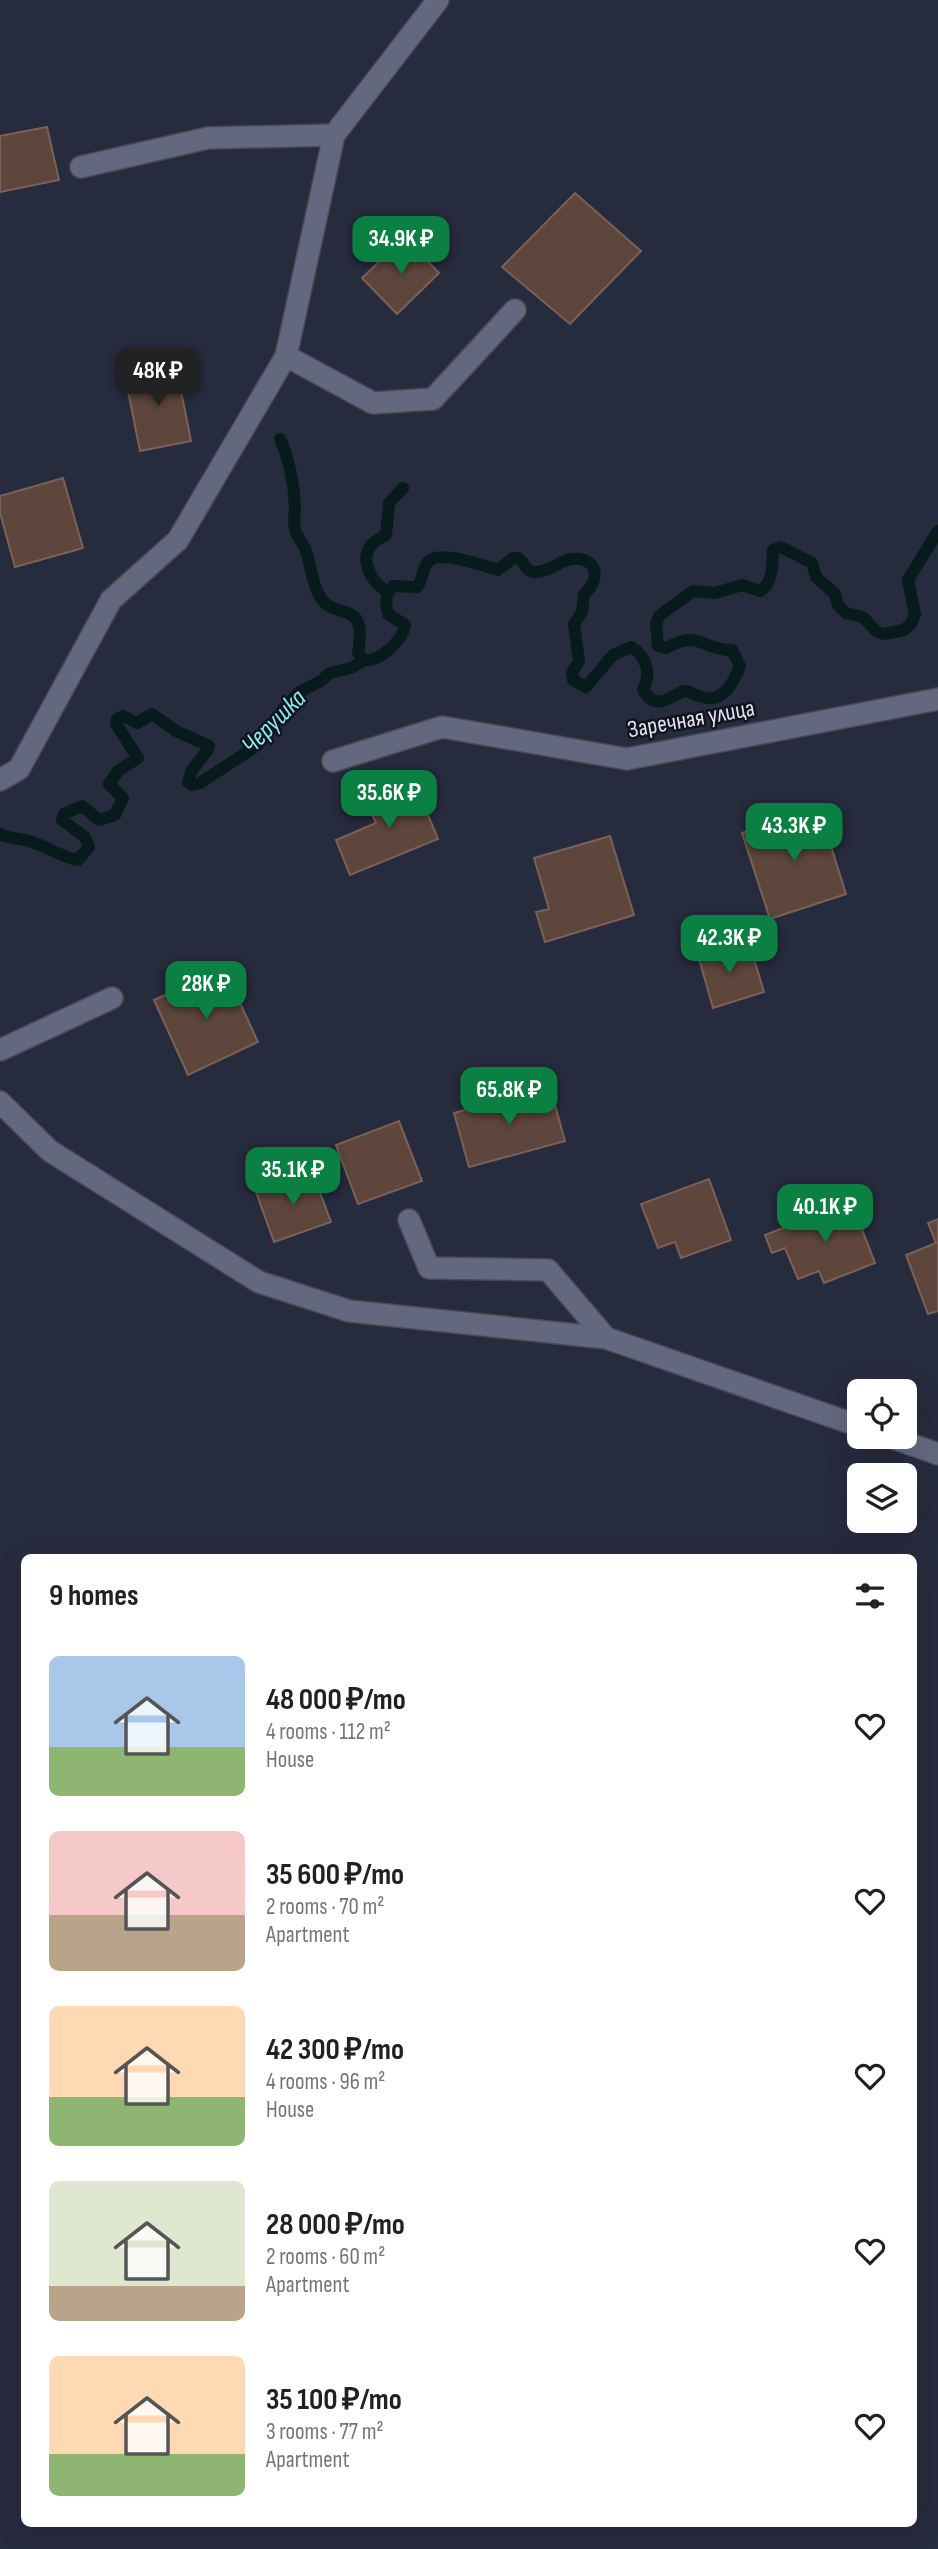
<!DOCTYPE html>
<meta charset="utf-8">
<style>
body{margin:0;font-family:"Sofia Sans Condensed",sans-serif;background:#f2f2f2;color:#202124;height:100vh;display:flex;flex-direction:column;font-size:26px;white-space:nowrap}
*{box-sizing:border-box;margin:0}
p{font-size:23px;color:#757577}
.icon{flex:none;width:38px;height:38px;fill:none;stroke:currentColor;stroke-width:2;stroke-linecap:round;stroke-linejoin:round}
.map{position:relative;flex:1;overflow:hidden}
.details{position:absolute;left:21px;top:1554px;width:896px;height:973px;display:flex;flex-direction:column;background:#fff;border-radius:10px;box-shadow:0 7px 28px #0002}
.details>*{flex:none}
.fabs{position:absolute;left:847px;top:1379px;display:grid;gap:14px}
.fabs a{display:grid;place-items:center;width:70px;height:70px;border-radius:10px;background:#fff;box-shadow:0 7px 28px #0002;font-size:35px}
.price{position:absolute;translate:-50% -60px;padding:0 16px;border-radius:14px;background:#0b8043;color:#fff;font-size:23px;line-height:46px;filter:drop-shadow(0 2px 4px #0008)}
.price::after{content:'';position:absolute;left:50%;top:42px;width:21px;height:16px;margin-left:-10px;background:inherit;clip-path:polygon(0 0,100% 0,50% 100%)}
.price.on{background:#222;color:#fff}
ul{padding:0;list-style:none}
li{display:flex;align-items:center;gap:21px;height:175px;padding:0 28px}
li span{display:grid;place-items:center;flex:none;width:196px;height:140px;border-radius:10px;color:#555}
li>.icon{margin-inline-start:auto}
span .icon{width:84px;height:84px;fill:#fffc;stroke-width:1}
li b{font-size:30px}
h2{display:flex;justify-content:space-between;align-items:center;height:84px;padding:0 28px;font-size:30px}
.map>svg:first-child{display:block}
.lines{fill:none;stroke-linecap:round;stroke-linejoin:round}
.stream{stroke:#071a1c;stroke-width:12}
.building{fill:#5e463d;stroke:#7b6157;stroke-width:2}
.service-casing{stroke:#46495a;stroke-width:24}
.service{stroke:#63687f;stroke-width:21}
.labels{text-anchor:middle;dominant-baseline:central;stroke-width:5;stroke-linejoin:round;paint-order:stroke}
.street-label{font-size:24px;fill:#e0e3f1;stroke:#12141d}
.water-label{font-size:26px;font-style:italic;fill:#8aeef7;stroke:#12141d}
</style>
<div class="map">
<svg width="938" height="2549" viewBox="0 0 938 2549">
<rect width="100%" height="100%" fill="#272b3e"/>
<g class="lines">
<g class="stream">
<path d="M280,439c9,20 14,46 15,68 0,7 -2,15 0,22 1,7 7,13 10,19 6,15 6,33 14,47 16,29 49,0 39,58l6,7"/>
<path d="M388,592c-15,-8 -30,-31 -16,-48 3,-3 10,-7 14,-9l3,-32 14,-15"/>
<path d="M0,834c11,6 21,4 32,8 16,5 29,15 46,18l11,-13 -4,-10 -23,-17 2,-6 18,-8 17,14 16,-5 8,-17 -14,-14 9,-13 20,-13 -22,-34 1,-5 6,-3 14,7 15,-9 24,17 33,15 -2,5 -15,19 -4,12 4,3 8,-2 58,-38 26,-37 15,-16 22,-11 9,-8 21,-5 13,-8c16,2 39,-20 41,-35l-17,-11c-3,-12 -3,-18 5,-28l24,1c6,-7 5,-18 11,-25 10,-13 56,4 70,8l15,-12h5c7,4 7,14 16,14 14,1 25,-11 37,-13 26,-3 31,20 13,35l-2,18 -8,12 5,37 -7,12 1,7 13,7 27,-32 18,-8c15,8 21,27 12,42 11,22 25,10 40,2 7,0 10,3 16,5 23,9 34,-12 41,-30l-8,-16c-31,0 -31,-21 -66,-2l-8,-2 -2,-22 3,-8 34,-25 22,2 27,-8 18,6c14,-9 12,-26 13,-41l8,-3 31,16 4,14 19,17 3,11 8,8 17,4 13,14 8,3 20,-4 7,-6 4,-10 -7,-34 30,-49"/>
</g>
</g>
<g class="building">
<path d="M47,127l12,53 -59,12v-56z"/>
<path d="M575,193l66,58 -71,73 -68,-57z"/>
<path d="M405,237l34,36 -42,41 -35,-36z"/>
<path d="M176,366l15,75 -51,10 -15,-75z"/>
<path d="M63,478l20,70 -68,19 -15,-54v-17z"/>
<path d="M414,781l24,58 -88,36 -14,-35 40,-17 -10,-22z"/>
<path d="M819,808l27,86 -76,25 -28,-86z"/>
<path d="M610,836l24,79 -89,27 -9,-30 13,-3 -15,-51z"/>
<path d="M721,941l6,19 25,-8 12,40 -51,16 -17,-60z"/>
<path d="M224,968l34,74 -70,33 -34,-75z"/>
<path d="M550,1087l15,54 -96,26 -15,-54z"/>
<path d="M399,1121l23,60 -64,23 -22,-59z"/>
<path d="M312,1171l19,51 -57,20 -18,-50z"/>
<path d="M709,1179l22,61 -50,18 -6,-16 -17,6 -17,-44z"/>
<path d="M851,1201l24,62 -51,20 -5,-12 -21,8 -13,-31 -13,5 -7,-18z"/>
<path d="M938,1219v92l-10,3 -22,-59 30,-12 -8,-20z"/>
</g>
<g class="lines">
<g class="service-casing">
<g id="service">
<path d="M81,167l127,-29 126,-3"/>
<path d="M286,356l87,47 60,-4 82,-89"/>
<path d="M333,761l109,-34 185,32 311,-60"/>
<path d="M0,780l19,-11 92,-169 67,-60 108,-184 48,-221 104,-135"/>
<path d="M0,1050l112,-52"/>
<path d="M0,1102l50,49 209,131 90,29 257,27 253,88"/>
<path d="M409,1220l20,48 119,2 58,68"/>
<path d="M890,1437l48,17"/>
</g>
</g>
<use href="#service" class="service"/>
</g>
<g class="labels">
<g class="street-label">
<text transform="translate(691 719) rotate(-10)">Заречная улица</text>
</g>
<g class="water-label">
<text transform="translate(274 722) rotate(-45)">Черушка</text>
</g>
</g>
</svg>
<div class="fabs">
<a><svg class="icon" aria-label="locate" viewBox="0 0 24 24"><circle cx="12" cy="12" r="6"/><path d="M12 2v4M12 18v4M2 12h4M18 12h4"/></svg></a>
<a><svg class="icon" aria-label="layers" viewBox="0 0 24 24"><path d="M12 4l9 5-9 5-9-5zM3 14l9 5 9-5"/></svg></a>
</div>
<b class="price" style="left:401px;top:276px">34.9K ₽</b>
<b class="price on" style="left:158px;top:408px">48K ₽</b>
<b class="price" style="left:389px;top:830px">35.6K ₽</b>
<b class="price" style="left:794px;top:863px">43.3K ₽</b>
<b class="price" style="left:729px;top:975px">42.3K ₽</b>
<b class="price" style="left:206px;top:1021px">28K ₽</b>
<b class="price" style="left:509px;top:1127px">65.8K ₽</b>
<b class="price" style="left:293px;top:1207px">35.1K ₽</b>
<b class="price" style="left:825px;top:1244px">40.1K ₽</b>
<section class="details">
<h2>9 homes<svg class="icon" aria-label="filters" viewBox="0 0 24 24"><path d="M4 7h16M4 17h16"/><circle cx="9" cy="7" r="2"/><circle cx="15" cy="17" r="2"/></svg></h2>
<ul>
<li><span style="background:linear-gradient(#a9c7e8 65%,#8fb573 0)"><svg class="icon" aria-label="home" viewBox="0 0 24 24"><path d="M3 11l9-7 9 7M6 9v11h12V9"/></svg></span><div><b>48 000 ₽/mo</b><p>4 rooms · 112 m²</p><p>House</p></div><svg class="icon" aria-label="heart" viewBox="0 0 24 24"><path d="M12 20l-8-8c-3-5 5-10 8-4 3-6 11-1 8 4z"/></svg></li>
<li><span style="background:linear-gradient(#f6c9c9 60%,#b9a48a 0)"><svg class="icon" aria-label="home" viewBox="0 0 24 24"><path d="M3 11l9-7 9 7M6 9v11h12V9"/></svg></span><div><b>35 600 ₽/mo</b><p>2 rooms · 70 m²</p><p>Apartment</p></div><svg class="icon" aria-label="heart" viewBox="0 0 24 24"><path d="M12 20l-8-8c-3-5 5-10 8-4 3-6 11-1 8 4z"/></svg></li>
<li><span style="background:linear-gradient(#ffd9b3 65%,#8fb573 0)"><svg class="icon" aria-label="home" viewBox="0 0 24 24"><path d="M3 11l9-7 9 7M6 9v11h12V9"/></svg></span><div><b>42 300 ₽/mo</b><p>4 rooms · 96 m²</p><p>House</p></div><svg class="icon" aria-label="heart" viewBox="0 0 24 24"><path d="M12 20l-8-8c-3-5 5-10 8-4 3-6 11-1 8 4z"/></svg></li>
<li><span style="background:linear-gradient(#dfe7d0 75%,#b9a48a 0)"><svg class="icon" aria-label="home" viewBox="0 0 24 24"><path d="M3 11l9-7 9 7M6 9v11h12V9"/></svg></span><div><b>28 000 ₽/mo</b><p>2 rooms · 60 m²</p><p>Apartment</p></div><svg class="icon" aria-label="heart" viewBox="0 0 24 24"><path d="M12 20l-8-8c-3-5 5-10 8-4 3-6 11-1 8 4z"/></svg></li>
<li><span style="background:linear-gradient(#ffd9b3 70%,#8fb573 0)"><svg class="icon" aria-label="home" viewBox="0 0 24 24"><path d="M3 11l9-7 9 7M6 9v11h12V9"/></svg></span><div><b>35 100 ₽/mo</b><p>3 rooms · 77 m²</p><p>Apartment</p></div><svg class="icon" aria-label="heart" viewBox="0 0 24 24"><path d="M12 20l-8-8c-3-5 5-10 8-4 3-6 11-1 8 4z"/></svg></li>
</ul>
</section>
</div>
